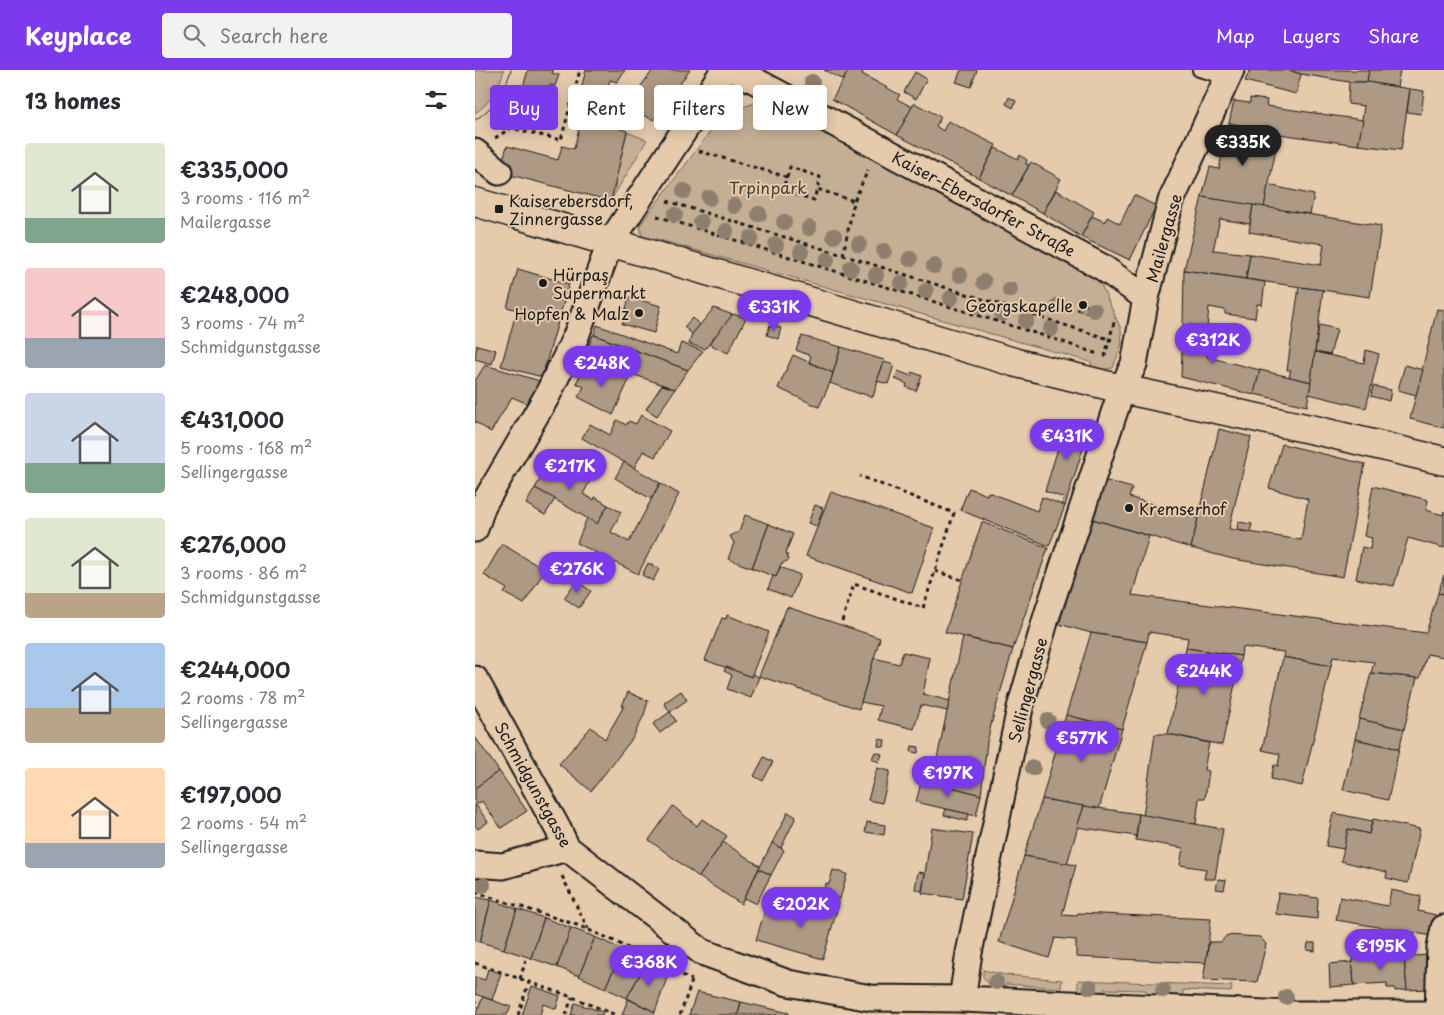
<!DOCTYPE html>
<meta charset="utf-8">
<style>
body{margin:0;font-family:"Playpen Sans",sans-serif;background:#f2f2f3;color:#2b2b33;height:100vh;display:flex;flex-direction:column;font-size:19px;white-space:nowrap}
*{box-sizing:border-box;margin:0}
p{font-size:16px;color:#7c7c81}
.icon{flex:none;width:28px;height:28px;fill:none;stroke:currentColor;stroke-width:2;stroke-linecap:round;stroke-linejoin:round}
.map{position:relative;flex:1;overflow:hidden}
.drawer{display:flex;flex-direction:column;background:#fff;width:475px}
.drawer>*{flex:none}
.top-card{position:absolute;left:15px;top:15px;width:475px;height:45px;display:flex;gap:10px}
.price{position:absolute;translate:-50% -42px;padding:0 11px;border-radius:18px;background:#7c3aed;color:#fff;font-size:16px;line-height:32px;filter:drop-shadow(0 1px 2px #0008)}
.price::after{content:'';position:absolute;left:50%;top:30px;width:15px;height:11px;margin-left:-8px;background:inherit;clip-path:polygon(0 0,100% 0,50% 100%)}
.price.selected{background:#222;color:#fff}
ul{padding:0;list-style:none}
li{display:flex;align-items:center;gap:15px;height:125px;padding:0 25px}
li span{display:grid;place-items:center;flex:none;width:140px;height:100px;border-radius:5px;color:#555}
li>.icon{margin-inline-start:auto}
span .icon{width:60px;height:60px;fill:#fffc;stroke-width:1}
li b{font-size:21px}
h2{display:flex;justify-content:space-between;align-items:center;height:60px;padding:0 25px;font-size:21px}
.pill{padding:0 18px;border-radius:5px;background:#fff;box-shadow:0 2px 12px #0003;font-size:18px;line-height:45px}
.pill.selected{background:#7c3aed;color:#fff}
header{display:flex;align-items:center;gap:30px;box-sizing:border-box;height:70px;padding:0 25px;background:#7c3aed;color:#fff}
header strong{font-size:24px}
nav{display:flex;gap:28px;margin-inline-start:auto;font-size:18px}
.search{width:350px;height:45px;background:#f2f2f3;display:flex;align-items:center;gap:12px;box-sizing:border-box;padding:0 18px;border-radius:5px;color:#7c7c81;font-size:19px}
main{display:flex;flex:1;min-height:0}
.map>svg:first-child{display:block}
.green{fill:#c4ae94;stroke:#706558}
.building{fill:#ad9984;stroke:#1c1c1c}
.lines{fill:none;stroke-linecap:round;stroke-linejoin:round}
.lane-casing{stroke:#1c1c1c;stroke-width:16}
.street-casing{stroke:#1c1c1c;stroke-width:29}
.secondary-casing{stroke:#1c1c1c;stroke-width:31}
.path{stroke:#1c1c1c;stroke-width:3;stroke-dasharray:4 4;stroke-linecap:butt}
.lane{stroke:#e5caac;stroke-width:12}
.street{stroke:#e5caac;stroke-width:25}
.secondary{stroke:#e5caac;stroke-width:28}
.tram{stroke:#1c1c1c;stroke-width:1}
.tree{fill:#8e7e6d}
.poi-dot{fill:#1c1c1c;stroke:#e5caac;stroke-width:2}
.labels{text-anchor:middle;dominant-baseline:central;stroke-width:4;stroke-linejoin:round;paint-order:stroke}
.park-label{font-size:16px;fill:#46403a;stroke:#e5caac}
.poi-label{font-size:16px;fill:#1c1c1c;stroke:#e5caac;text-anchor:start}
.street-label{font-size:16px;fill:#1c1c1c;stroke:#e5caac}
</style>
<header>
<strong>Keyplace</strong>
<div class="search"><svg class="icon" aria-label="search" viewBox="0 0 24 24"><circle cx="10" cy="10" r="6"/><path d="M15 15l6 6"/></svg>Search here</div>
<nav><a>Map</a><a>Layers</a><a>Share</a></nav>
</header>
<main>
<section class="drawer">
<h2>13 homes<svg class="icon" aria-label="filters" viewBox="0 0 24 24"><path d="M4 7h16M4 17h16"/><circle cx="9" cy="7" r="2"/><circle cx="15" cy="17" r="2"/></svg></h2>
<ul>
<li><span style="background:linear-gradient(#dfe7d0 75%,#7fa58c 0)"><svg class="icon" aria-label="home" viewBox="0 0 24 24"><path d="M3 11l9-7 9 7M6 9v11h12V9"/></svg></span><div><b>€335,000</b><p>3 rooms · 116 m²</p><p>Mailergasse</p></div></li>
<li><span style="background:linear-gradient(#f6c9c9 70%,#9aa5b1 0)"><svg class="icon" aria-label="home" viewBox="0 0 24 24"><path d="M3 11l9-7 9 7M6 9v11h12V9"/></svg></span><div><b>€248,000</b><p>3 rooms · 74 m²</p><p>Schmidgunstgasse</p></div></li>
<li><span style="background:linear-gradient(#c9d6e8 70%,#7fa58c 0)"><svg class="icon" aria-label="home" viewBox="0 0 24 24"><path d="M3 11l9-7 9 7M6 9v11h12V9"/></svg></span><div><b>€431,000</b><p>5 rooms · 168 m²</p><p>Sellingergasse</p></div></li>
<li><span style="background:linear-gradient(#dfe7d0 75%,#b9a48a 0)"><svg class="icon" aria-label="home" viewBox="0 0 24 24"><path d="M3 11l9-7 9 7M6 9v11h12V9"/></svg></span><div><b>€276,000</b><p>3 rooms · 86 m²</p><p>Schmidgunstgasse</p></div></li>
<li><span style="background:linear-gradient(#a9c7e8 65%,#b9a48a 0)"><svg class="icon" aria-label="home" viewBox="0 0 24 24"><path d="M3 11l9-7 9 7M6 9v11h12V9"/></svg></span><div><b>€244,000</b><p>2 rooms · 78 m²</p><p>Sellingergasse</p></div></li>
<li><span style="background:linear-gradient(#ffd9b3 75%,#9aa5b1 0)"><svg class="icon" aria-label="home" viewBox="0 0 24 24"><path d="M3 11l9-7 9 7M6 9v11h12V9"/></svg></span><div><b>€197,000</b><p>2 rooms · 54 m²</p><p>Sellingergasse</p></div></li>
</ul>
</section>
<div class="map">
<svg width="969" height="945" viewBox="0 0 969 945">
<rect width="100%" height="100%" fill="#e5caac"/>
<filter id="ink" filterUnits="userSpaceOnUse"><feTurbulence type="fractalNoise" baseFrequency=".02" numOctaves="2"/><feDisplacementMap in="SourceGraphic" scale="10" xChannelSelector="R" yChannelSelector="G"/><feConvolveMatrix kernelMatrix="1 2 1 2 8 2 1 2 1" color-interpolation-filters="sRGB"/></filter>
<g filter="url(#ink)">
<g class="green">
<path d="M0,0h29c-5,17 -13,33 -29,43z"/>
<path d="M306,33l317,175 23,51 1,14 -9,25 -14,2 -7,-2 -1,-6 -4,-1 -431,-122 -5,4 -9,-5 -2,-13 70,-93 21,-21 21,-7z"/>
<path d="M152,62l20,8 -36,60z"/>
<path d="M508,900l23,5 56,5 -1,8 -55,-4 -1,8c-11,-2 -16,-7 -22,-15z"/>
<path d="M603,910l154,6 -1,6 -48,-2v8h-37v-8l-42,-1 -1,7 -25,-1z"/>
</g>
<g class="building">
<path d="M53,0h25l-1,3 7,2 -4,11 -5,-1 -5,18 6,1 -4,11 -5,-2 -3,8 -24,-7z"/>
<path d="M111,0h39l-8,12 -7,-2 -6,19 -24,-6z"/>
<path d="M178,0h37l-36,50 -29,-13z"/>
<path d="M349,0h25l-6,10z"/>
<path d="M374,0h15l-2,4 38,21 -3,4 15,8 -15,28 -65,-36z"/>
<path d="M486,0h16l-6,17 -15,-5z"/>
<path d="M775,0h38l13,4 -5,20 -51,-13z"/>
<path d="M813,0h81l-2,12h-18l-48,-8z"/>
<path d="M894,0h31l-3,17 -30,-5z"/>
<path d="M440,2l12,7 -11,20 -12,-7z"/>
<path d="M874,12h18l43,7 -9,61 -43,-5 6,-39 -16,-2z"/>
<path d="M935,19l14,2 -3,23 -14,-2z"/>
<path d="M534,27l7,4 -3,7 -7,-4z"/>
<path d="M775,28l17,2 -1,6 97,14 -5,25 -79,-11 -50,-11 5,-22 16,2z"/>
<path d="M439,33l27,14 -5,9 7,5 5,-10 48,24 -17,33 -82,-43z"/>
<path d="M107,46l45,15 -16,70 -112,-29 8,-26 51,14 4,-14 12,3z"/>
<path d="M754,53l50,11 -15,74 -62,-11 8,-30 9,2z"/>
<path d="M520,78l23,11 2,-4 7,5 -1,4 3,1 -17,31 -33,-18z"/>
<path d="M556,92l30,17 -18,34 -31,-17z"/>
<path d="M793,115l46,10 -4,19 -46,-6z"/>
<path d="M581,120l38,22 -13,25 -38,-24z"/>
<path d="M659,125l22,11 -26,54 -49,-23 11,-21 13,6 2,-5 13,7z"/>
<path d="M727,127l51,8 -3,19 -30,-5 -7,31 37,4 -4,25 -62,-9z"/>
<path d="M778,135l128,21 -11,71 -124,-18 4,-25 71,11 3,-21 -75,-12z"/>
<path d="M43,199l51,15 -27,93 -41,-11 16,-56 -10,-3z"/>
<path d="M709,200l81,12 -3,23 -5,-1 -2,14 -30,-4v-4l-16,-3 -2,21 -24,-1z"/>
<path d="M824,217l24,3 -12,92 -22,-5 2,-7h-4z"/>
<path d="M154,227l32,9 -7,27 -32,-9z"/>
<path d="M607,232h4l2,11 -11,-3z"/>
<path d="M239,238l19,7 -28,34 -16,-5 3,-10z"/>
<path d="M962,239l7,1v118l-34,-9z"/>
<path d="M258,244l13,4 -18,35 -19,-9z"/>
<path d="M217,248l8,7 -8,9 -8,-7z"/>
<path d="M122,255l80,29 4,-11 22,8 -15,19 -94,-35z"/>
<path d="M295,255l11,3 -3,11 -11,-4z"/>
<path d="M844,255l18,4 -7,26 -15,-3z"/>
<path d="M708,257l24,1v29l53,13 -6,25 -73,-18z"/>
<path d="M118,265h1l94,35 -13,19 -86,-30 -5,-2z"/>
<path d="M327,266l39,11 -8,26 -24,-11 2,-6 -15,-6z"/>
<path d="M2,275l19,5 -4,14 -17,-5z"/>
<path d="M366,277l43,13 -11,37 -13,-4v1l-30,-11z"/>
<path d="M891,280l13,4 -13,54 -57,-14 6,-42 49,11z"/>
<path d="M318,285l40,18 -3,10 -11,24 -41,-19z"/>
<path d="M409,292l10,3 -6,19 -11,-3z"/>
<path d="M112,293l42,17 -16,35 -35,-18 6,-10 -8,-4z"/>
<path d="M10,295l55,16 -12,23 -16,-7 -21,35 -16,-10v-41z"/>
<path d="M930,295l18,5 -7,25 -18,-5z"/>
<path d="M785,300l51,12 -4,24 -53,-12z"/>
<path d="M423,301l13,5 1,-4 10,4 -6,15 -10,-4 1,-3 -12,-5z"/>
<path d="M187,315l13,4 -18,27 -11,-7z"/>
<path d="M898,316l18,4 -2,11 -18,-5z"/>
<path d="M166,345l29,16 -15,26 -12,-6 -9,17 -52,-30 8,-14 20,11 7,-15 9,5 3,-4 7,3z"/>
<path d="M597,351l18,5 -25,80 -3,-1 2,-7 -19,-7 17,-56 5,1z"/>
<path d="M744,359l32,8 -22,92 72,11 7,-41 -39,-11 13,-44 83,20 -22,113 -110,-18 -42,-11z"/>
<path d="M77,389l38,22 -7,13 11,6 1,-3 13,8 -11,19 -62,-36z"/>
<path d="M149,392l36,21 -9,16 -36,-21z"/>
<path d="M628,410l29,8 -3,9 69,21 -7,30 -99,-29z"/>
<path d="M185,413l19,11 -41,80 -61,-31 10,-25 10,6 11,-19 13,7 -10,20 18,10z"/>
<path d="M898,416l55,14 -2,10 17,5 1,-4v37l-36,-10 -14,48 -38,-7 6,-32 8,2 2,-11 -8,-2z"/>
<path d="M60,418l20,11 -10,16 -19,-11z"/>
<path d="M494,418l18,7 1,-3 49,19 5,-14 23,9 -16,40 -89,-36z"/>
<path d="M356,422l103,36 -22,65 -106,-37z"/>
<path d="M340,435l8,3 -6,18 -9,-3z"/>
<path d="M270,445l24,9 -17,44 -24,-9 6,-16 -4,-7 9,-4z"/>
<path d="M617,449l57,17 -17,59 294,38 12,-40 6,1v63l-17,-3 -7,24h-3l-46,-5 3,-11 -41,-5 -2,9 -48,-9 1,-5 -42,-5 -1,9 -55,-8 2,-10 -39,-6 -2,10 -56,-9 -32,-9z"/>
<path d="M507,452l66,26 -35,101 -68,-17z"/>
<path d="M763,452l14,2 -2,8 -13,-2z"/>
<path d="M294,454l24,10 -7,18 3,8 -8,4 -5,13 -24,-9z"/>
<path d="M27,474l43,26 -21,34 -20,-11 3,-4 -23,-14z"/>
<path d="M85,489l14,9 -8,14 -14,-8z"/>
<path d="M173,493l11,6 -6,12 -11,-6z"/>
<path d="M305,497l20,8 -9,23 -23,-9 5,-13 3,1z"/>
<path d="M969,505v19l-6,-1z"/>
<path d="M101,511l15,10 -12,17 -15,-10z"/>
<path d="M312,537l93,31 -21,71 -100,-33z"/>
<path d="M252,545l42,17 -18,45 -46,-17 17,-42 4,1z"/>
<path d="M616,563l56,9 -25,87 -56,-14z"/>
<path d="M488,567l50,12 -21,72 -5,21 -6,53 -49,-13z"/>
<path d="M711,578l55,8 -19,89 -54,-11z"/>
<path d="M428,582l27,6 -7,36 27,7 -3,10 -26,-6 -7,24 -36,-9 3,-14 -20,-4 13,-44 25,6z"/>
<path d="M808,587l48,9 -29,120 -31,-7 3,-14 4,1 2,-12 -18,-4z"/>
<path d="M251,597l25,10 1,-3 7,3 -8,21 -24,-9 5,-14 -8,-4z"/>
<path d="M896,603l46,5 -13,51 -45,-10z"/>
<path d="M206,621l6,9 -17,12 -6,-9z"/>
<path d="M153,622l20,9 -4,14 -12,24 -41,52 -32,-27 32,-37 14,12 19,-33h-2z"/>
<path d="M195,642l6,9 -16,12 -7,-9z"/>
<path d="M591,645l56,14 -23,80 -57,-10z"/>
<path d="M884,649l45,10 -5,20 -44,-10z"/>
<path d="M680,664h13l41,9 -5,27 5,1 -4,27h-6l-3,26 -53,-8z"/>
<path d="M0,667l24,34 -24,17z"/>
<path d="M404,669l6,1 -1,7 -6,-1z"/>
<path d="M880,669l44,10 -11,51 -45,-10z"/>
<path d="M437,676l7,1 -1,6 -7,-1z"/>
<path d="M400,682l7,2 -3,8 -7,-3z"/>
<path d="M289,687l9,5 -10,19 -9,-5z"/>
<path d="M402,698l13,3 -8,32 -14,-3z"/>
<path d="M24,701l28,40 -26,17 -19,-27 -6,4 12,17 -10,7 -3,-4v-37z"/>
<path d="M447,709l59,16 -5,21 -60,-14z"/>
<path d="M567,729l42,7 -17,58 -43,-8z"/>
<path d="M198,736l24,20 5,-7 25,17 -28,41 -50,-37z"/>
<path d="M609,736l55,8 -3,22 -59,-9z"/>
<path d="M471,739l23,5 -2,7 -23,-6z"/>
<path d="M313,742l8,5 -15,31 -9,-5z"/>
<path d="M858,743l39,8 -3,13 -21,-5 -4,20 -18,-3z"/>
<path d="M664,744l84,15 -8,50h-11l2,-10 -26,-4 3,-17 -47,-8z"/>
<path d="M898,749l47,10 -12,54 -22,-5 1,-6 -46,-11 7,-32 21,5z"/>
<path d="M392,752l18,3 -1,10 -19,-3z"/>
<path d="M457,758l41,6 -11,65 -40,-6z"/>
<path d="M248,772l37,24 -19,38 -42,-27z"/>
<path d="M297,773l12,7 -13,25 -12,-6z"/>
<path d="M549,786l52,9 -14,50 15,1 1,-3 133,6 -5,44 -130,-6v-17l-21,-2 -6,20 -50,-16z"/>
<path d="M284,799l12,6 -15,29 -12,-6z"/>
<path d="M358,800l14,4 -7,25 -18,-5 4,-11 3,1z"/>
<path d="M443,802l7,1 -3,18 -7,-2z"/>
<path d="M743,809l8,1 -2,10 -8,-1z"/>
<path d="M916,820l30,6 -3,15 18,4 -3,21 -97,-16 4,-23 48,9z"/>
<path d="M803,823l40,5 -1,21 -41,-5z"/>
<path d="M346,824l19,5 -17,60 -67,-19 9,-30 34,10 3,-9 6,2 2,-8 7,3z"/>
<path d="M0,827l16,3 -11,42 -5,-1z"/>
<path d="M16,830l26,9 -13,40 -24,-7z"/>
<path d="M42,839l27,9 -13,40 -27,-9z"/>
<path d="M69,848l27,10 -14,39 -26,-9z"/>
<path d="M96,858l24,9 -16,39 -22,-9z"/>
<path d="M752,865l33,2 6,7 -9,38 -54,-2 6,-38h12z"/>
<path d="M120,867l28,13 -18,38 -26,-12z"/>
<path d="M833,873h7v8l-8,-1z"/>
<path d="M148,880l24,11 -20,37 -22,-10z"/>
<path d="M929,884l3,36 -12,1v-3h-8v-5l-33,2 -2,-26z"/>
<path d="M952,885l2,34 -22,1 -3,-33z"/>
<path d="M172,891l22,11 -14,40 -28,-14z"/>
<path d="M877,892l2,23 -24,2 -1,-23z"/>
<path d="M13,899l13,4 -9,27 -17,-6v-17l10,3z"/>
<path d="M57,916l28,10 -4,13 -13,-5 -3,11h-18z"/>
<path d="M222,922l44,10 -3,13h-49z"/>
<path d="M8,927l28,10 -4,8h-32z"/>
<path d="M153,929l27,13 -1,3h-32z"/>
<path d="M266,932l48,11v2h-51z"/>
<path d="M100,933l28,9 -1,3h-31z"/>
</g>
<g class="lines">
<g class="lane-casing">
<path id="lane" d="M724,0l28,8"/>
</g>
<g class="street-casing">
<g id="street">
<path d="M260,0l367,197 44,31"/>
<path d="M0,82l24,20"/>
<path d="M0,459l8,-24 64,-109 29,-60 34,-93 114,-173"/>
<path d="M0,609l83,150 9,19 135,104 86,31 83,15 91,1 328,15h154"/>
<path d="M0,794l28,2 64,-18"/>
<path d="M487,929l7,-46 51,-245 27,-93 75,-226 12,-25 12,-66 25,-97 60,-131"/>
<path d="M963,944l2,-67 4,-19"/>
</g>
</g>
<g class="secondary-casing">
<path id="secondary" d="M0,132l542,161 105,26 197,42 125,30"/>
</g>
<g class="path">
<path d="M96,33l38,9"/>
<path d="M20,68l16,-10 50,12 19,-70"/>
<path d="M224,81l88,26 -5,13 32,10 3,-11 37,12"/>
<path d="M312,107l3,-10 30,10 -3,12"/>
<path d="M192,131l176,54 269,85"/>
<path d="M182,146l394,122 47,16"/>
<path d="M368,185l11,-54 14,-31"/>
<path d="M629,286h1l10,-38"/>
<path d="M460,501l27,9"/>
<path d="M367,551l12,-37 69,24 31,-95 -94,-37"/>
<path d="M87,806l26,53"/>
<path d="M0,822l102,33 33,14 82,41"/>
<path d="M0,893l97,34 44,18"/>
<path d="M45,909l7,-23"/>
<path d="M0,931v3"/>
<path d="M43,945l11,-33"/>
<path d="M91,945l6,-18"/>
<path d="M205,945l13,-37"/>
</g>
<use href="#lane" class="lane"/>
<use href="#street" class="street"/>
<use href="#secondary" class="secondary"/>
<path class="tram" d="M0,50c19,-12 30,-29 36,-50"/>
</g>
<g class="tree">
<circle cx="337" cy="12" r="8"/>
<circle cx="209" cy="121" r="8"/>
<circle cx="234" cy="128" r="8"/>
<circle cx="259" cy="136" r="8"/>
<circle cx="284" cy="144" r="8"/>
<circle cx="200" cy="145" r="8"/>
<circle cx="226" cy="152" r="8"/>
<circle cx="309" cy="152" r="8"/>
<circle cx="334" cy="158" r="8"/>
<circle cx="251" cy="161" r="8"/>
<circle cx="359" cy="166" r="8"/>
<circle cx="276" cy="168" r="8"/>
<circle cx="384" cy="174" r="8"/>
<circle cx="301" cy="175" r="8"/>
<circle cx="409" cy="181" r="8"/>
<circle cx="326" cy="182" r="8"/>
<circle cx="435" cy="189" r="8"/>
<circle cx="352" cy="190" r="8"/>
<circle cx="459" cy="196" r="8"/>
<circle cx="376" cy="198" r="8"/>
<circle cx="401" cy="205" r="8"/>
<circle cx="485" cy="205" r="8"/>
<circle cx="509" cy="212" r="8"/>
<circle cx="426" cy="213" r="8"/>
<circle cx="535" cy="220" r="8"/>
<circle cx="451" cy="221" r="8"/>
<circle cx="476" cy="228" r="8"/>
<circle cx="584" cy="235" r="8"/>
<circle cx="502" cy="236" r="8"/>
<circle cx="619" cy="240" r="8"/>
<circle cx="527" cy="244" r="8"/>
<circle cx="551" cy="251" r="8"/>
<circle cx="576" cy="259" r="8"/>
<circle cx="573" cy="651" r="8"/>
<circle cx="558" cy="698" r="8"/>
<circle cx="8" cy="815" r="8"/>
<circle cx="521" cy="912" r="8"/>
<circle cx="615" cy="917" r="8"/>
<circle cx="688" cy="920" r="8"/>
<circle cx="811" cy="927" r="8"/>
</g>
</g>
<g class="poi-dot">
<rect x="19" y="134" width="10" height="10" rx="2.5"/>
<circle cx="68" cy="213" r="5"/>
<circle cx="608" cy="235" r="5"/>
<circle cx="164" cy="243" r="5"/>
<circle cx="654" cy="438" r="5"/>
</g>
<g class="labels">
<g class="park-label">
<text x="293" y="117">Trpinpark</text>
</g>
<g class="poi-label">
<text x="34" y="130">Kaiserebersdorf,<tspan x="34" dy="18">Zinnergasse</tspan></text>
<text x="78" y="204">Hürpaş<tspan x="78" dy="18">Supermarkt</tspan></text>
<text x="598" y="235" text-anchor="end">Georgskapelle</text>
<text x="154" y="243" text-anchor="end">Hopfen &amp; Malz</text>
<text x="664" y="438">Kremserhof</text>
</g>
<g class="street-label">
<text transform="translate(509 133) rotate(28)">Kaiser-Ebersdorfer Straße</text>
<text transform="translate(688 168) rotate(-74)">Mailergasse</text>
<text transform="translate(552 620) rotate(-75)">Sellingergasse</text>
<text transform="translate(59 714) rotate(61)">Schmidgunstgasse</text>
</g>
</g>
</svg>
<b class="price selected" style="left:768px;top:97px">€335K</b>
<b class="price" style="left:299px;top:262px">€331K</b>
<b class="price" style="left:738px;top:295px">€312K</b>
<b class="price" style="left:127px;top:318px">€248K</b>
<b class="price" style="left:592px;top:391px">€431K</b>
<b class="price" style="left:95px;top:421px">€217K</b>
<b class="price" style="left:102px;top:524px">€276K</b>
<b class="price" style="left:729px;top:626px">€244K</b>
<b class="price" style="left:607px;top:693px">€577K</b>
<b class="price" style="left:473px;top:728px">€197K</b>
<b class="price" style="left:326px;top:859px">€202K</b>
<b class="price" style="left:906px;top:901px">€195K</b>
<b class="price" style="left:174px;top:917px">€368K</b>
<div class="top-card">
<a class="pill selected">Buy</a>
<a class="pill">Rent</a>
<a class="pill">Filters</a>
<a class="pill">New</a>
</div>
</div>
</main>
